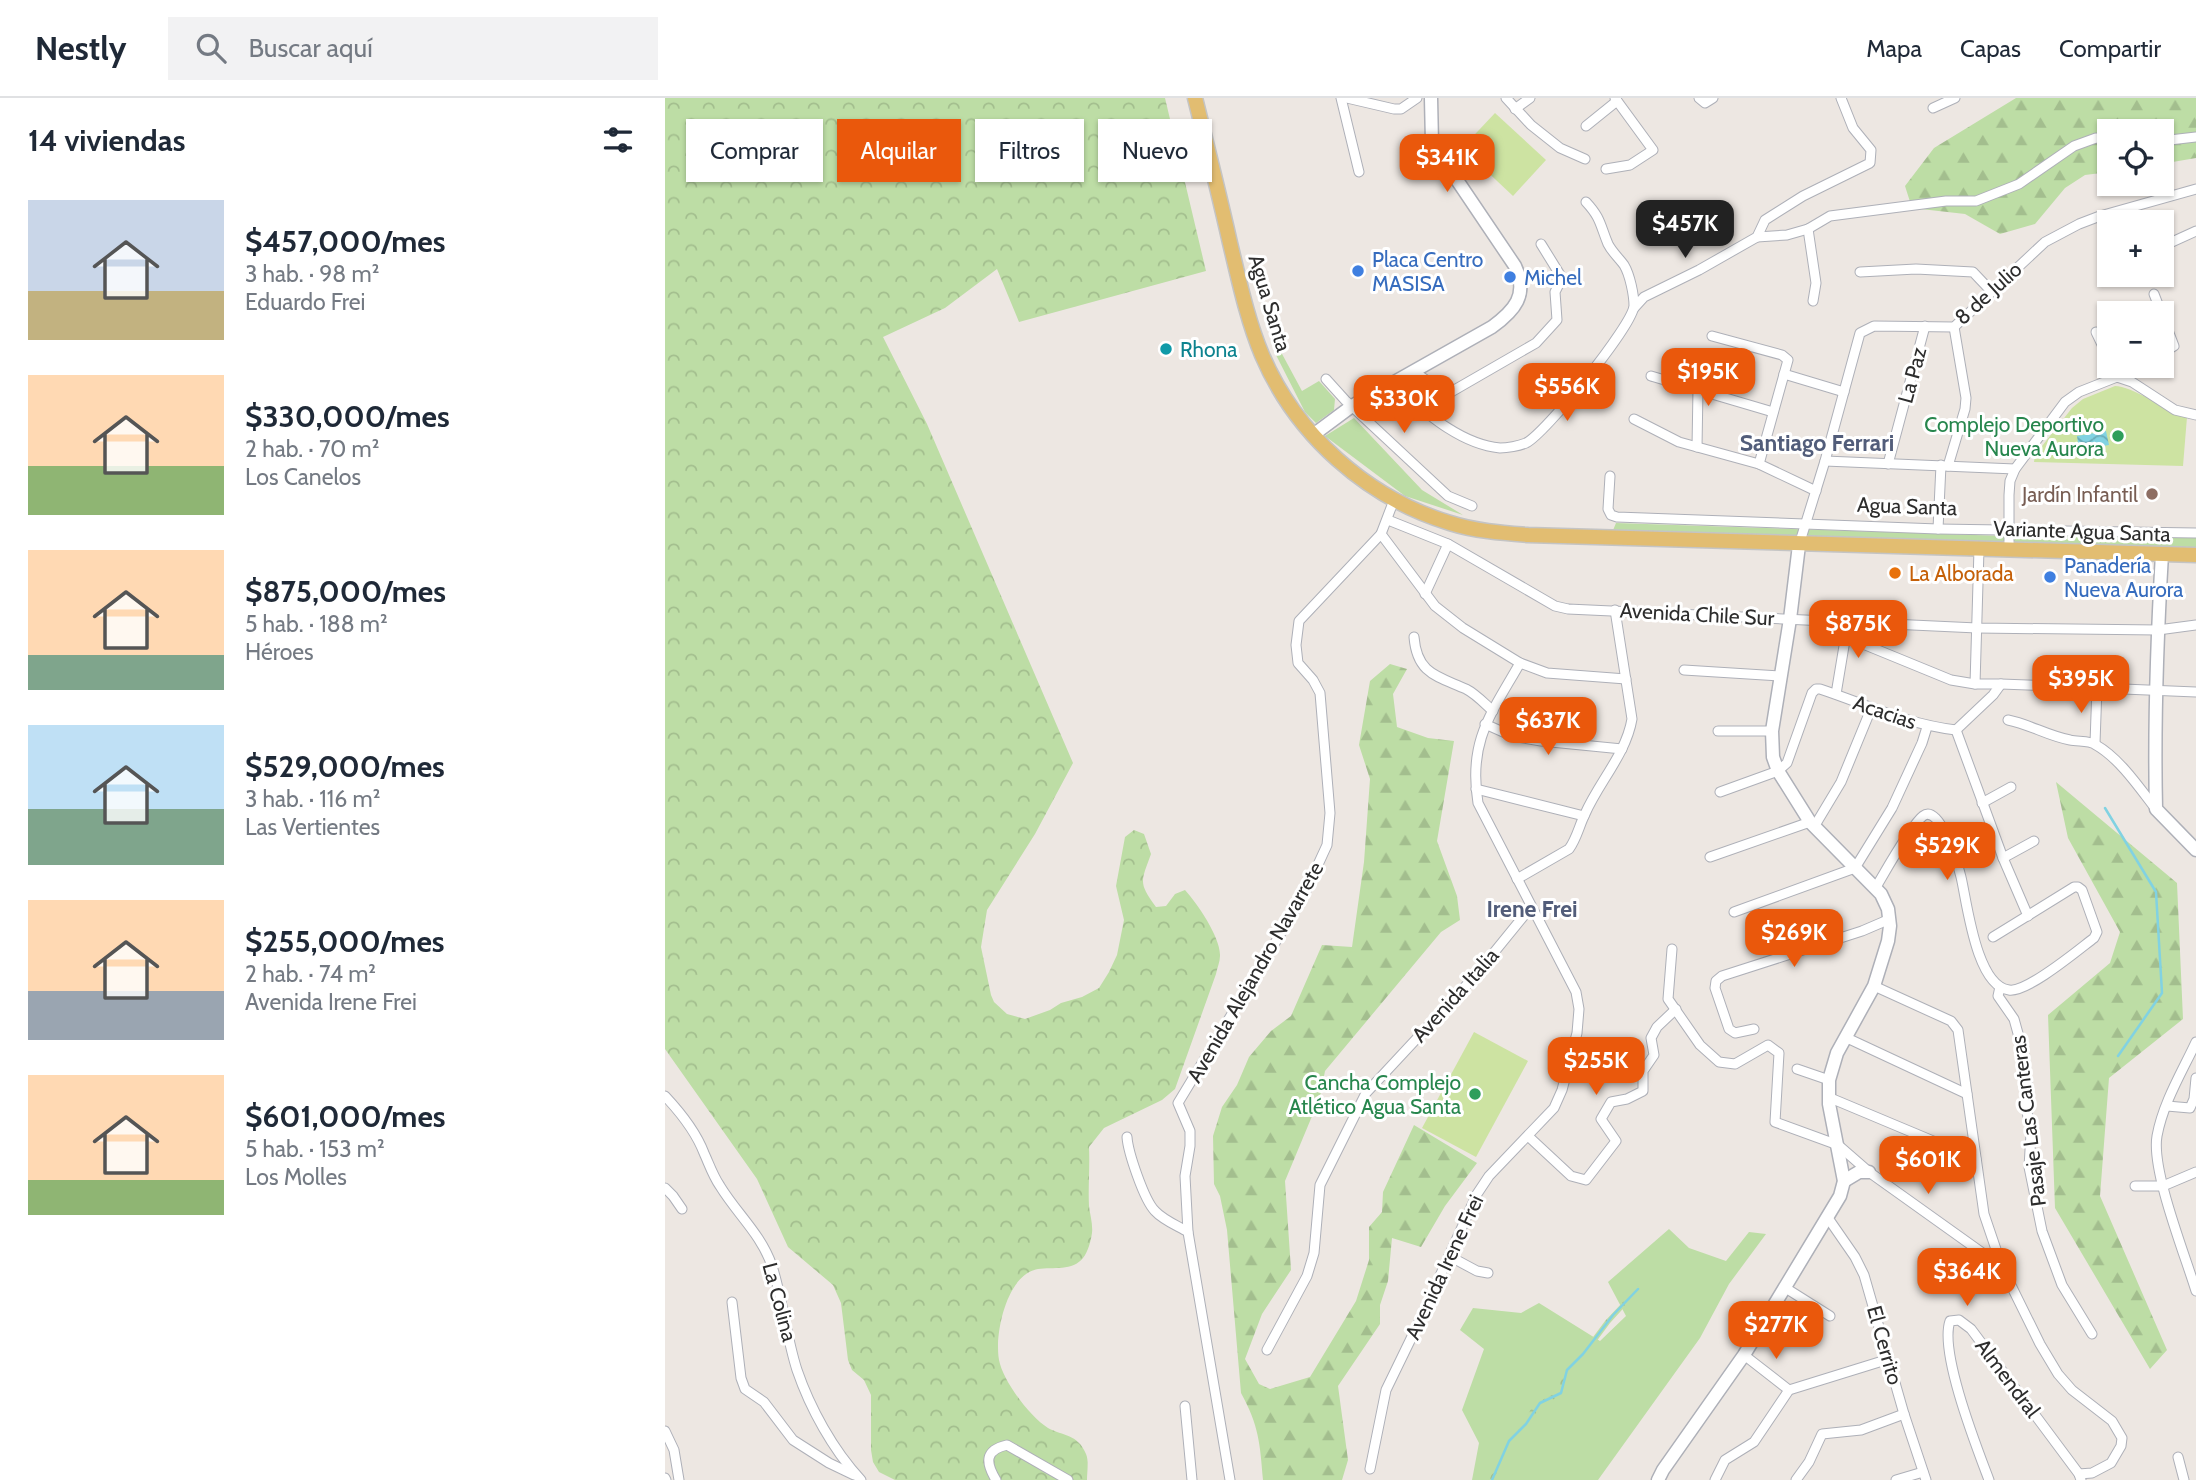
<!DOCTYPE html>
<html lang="es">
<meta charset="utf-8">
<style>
body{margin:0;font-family:Cabin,sans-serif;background:#f2f2f3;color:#1f2937;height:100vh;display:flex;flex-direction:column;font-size:26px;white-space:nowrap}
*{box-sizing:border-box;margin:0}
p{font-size:23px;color:#747a83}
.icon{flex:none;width:38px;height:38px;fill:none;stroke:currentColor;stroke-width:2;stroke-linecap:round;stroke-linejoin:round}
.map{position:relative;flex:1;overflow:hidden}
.panel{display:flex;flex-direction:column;background:#fff;width:665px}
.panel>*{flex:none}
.guide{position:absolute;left:21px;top:21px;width:665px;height:63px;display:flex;gap:14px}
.tools{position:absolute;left:1432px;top:21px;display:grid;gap:14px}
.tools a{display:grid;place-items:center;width:77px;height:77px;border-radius:0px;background:#fff;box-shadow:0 2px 5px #0004;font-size:35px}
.price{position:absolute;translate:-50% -60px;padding:0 16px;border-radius:14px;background:#ea580c;color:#fff;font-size:23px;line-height:46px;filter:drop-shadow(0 2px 4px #0008)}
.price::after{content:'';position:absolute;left:50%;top:42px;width:21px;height:16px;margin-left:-10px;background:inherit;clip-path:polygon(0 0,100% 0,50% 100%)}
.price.active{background:#222;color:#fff}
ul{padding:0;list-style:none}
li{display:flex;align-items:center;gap:21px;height:175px;padding:0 28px}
li span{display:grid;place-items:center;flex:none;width:196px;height:140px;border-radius:0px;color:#555}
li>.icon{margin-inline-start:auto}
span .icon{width:84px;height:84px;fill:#fffc;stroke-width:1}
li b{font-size:30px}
h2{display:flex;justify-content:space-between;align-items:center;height:84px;padding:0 28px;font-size:30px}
.pill{padding:0 24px;border-radius:0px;background:#fff;box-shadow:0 2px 5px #0004;font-size:24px;line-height:63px}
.pill.active{background:#ea580c;color:#fff}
header{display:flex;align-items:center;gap:42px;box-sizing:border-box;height:98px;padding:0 35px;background:#fff;border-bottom:2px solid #e0e1e3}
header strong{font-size:33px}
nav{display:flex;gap:38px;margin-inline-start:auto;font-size:24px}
.search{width:490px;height:63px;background:#f2f2f3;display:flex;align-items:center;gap:18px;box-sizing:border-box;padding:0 24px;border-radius:0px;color:#747a83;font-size:26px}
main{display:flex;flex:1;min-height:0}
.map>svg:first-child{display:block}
.grass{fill:#bddda5}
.forest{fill:url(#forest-firs)}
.park{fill:url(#park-crowns)}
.pitch{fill:#cde3a2}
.water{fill:url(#water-waves)}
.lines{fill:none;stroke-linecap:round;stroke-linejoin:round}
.stream{stroke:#81d2e2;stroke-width:2.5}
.street-casing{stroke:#aeb0b8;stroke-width:11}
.secondary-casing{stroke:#aeb0b8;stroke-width:15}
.primary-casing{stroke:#c4c4c4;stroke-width:17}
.street{stroke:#fff;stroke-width:9}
.secondary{stroke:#fff;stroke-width:12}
.primary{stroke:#e2bd71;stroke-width:14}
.shop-dot{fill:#3f7fe0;stroke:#fff;stroke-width:2.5}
.culture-dot{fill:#0f9aa8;stroke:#fff;stroke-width:2.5}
.leisure-dot{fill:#2e9e5b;stroke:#fff;stroke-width:2.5}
.education-dot{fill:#8d6e63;stroke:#fff;stroke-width:2.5}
.food-dot{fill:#e8710a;stroke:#fff;stroke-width:2.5}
.labels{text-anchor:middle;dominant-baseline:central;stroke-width:6;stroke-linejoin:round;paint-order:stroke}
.shop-label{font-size:21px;fill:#366cbe;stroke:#fff;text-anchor:start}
.street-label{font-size:21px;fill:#2d2d2d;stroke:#fff}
.culture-label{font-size:21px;fill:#0d838f;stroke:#fff;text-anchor:start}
.leisure-label{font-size:21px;fill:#27864d;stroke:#fff;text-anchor:end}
.education-label{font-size:21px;fill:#785e54;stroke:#fff;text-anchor:end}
.food-label{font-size:21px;fill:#c56008;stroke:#fff;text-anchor:start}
.neighbourhood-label{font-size:23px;font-weight:bold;fill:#525d7a;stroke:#fff}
</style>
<header>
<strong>Nestly</strong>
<div class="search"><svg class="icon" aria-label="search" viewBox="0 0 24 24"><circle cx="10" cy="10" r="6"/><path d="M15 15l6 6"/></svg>Buscar aquí</div>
<nav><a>Mapa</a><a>Capas</a><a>Compartir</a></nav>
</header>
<main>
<section class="panel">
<h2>14 viviendas<svg class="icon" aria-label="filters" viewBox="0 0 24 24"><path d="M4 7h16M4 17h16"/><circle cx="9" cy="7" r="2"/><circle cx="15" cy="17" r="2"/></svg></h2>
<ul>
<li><span style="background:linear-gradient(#c9d6e8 65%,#c2b280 0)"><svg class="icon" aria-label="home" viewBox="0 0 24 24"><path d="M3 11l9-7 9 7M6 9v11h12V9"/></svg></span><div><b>$457,000/mes</b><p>3 hab. · 98 m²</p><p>Eduardo Frei</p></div></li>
<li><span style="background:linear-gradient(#ffd9b3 65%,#8fb573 0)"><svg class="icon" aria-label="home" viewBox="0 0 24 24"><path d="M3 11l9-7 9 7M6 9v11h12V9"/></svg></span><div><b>$330,000/mes</b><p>2 hab. · 70 m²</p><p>Los Canelos</p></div></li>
<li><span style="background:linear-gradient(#ffd9b3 75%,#7fa58c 0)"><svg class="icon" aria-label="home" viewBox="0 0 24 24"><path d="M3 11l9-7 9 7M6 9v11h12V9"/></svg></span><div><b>$875,000/mes</b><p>5 hab. · 188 m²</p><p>Héroes</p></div></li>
<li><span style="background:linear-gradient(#bfe0f5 60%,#7fa58c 0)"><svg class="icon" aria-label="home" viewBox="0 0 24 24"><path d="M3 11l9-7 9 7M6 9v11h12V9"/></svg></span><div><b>$529,000/mes</b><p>3 hab. · 116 m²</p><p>Las Vertientes</p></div></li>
<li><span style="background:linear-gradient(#ffd9b3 65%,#9aa5b1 0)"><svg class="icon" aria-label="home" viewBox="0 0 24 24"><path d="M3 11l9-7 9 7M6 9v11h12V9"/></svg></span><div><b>$255,000/mes</b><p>2 hab. · 74 m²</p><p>Avenida Irene Frei</p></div></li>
<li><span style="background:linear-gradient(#ffd9b3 75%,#8fb573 0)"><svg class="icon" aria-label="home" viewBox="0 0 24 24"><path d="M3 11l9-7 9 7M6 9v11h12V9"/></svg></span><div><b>$601,000/mes</b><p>5 hab. · 153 m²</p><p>Los Molles</p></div></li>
</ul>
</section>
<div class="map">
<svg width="1531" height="1382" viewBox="0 0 1531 1382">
<defs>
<pattern id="forest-firs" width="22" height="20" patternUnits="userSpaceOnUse" patternTransform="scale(1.75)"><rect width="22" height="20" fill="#bddda5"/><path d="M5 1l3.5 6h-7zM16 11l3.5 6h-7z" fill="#a3be8e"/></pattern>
<pattern id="park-crowns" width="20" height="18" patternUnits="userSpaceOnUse" patternTransform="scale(1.75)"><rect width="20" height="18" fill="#bddda5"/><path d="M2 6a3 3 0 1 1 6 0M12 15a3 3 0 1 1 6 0" fill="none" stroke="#a3be8e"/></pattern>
<pattern id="water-waves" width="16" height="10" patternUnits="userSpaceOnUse" patternTransform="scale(1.75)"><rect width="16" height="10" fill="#81d2e2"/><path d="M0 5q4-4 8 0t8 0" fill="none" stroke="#6aabb8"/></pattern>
</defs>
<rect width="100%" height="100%" fill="#ede7e2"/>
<g class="grass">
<path d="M609,241l28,52 17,-10 16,18 -1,11 -18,13 -11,-11 -29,-57 -5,-14z"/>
<path d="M689,320l68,72 41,25 -58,-19 -80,-60z"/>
<path d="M951,425l389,13 191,2v15l-587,-13z"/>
<path d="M1004,1131l20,19 37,13 23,-29 17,2 -37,50 -29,54 -102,142h-126l7,-37 -17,-33 22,-61 -24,-19 13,-22 48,5 18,-10 61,38 26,-25 -18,-34z"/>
</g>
<g class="forest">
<path d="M1351,0h180v60l-35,6v-33h-52v41l-24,3 -20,13 -30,36 -35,10 -35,-20 -53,-6 -7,-22 29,-38z"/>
<path d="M725,566l17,5 -14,25 4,33 31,11 26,3 -17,100 20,55 3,24 -19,12 -116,139 -5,26 -35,84 6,89 -29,44 -17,45 14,25 11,5 40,-12 46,-76 13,-41v-33l13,-15 1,-20 31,-67 63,38 -32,43 -24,41 -29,-9 -4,43 -8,24v19l-42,62 10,74 -6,20h-79c-3,-37 -4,-54 -22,-87l-14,-163 -7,-34 -6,-12 -1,-48 9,-29 15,-22 12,-28 22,-26 20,-15 31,-71 30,2 12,-85 6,-83 -11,-34 11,-64z"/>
<path d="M1391,684l121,101 6,136 -74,59 -9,118 67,154 -17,19 -95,-161 -7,-193 62,-52 10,-31 -52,-94z"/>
</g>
<g class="park">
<path d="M0,0h500l41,173 -187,51 -22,-53 -52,39 -62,29 44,87 146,339 -38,71 -48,76 -6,37 10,48 3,7 13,12 18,5 25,-9 11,-7 21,-6 17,-9 10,-16 8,-17 7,-35 -8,-34 9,-49 9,-7 10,4 7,20c-10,28 -13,28 5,53l10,-1 9,-12 10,-4c12,13 36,48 35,66 0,6 -3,12 -4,18l-41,115 -13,11 -58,28 -15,19c1,20 -1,40 0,59 1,9 4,18 3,27 -1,7 -4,19 -9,25 -10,13 -30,9 -45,11 -28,5 -39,50 -40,75 0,5 0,11 1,16 4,21 31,57 49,68 15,8 30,6 38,26 3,6 1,19 1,26h-192l-16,-8 -6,-10 -2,-12v-55l-7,-15 -12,-10 -4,-10 -7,-57 -8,-18 -45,-38 -31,-68 -92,-130z"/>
<path d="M973,1188l2,4 -30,33 -28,38 -16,13 -3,21 -22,10 -15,23 -13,13 -20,39h-4l19,-41 10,-8 16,-27 22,-11 9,-25 14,-12 26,-35z"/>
</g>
<g class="pitch">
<path d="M830,15l51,47 -33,36 -51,-48z"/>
<path d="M1450,288c16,0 52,24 72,31l-4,49 -149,-4 1,-7 37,-47 11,-9z"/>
<path d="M809,934l54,29 -52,96 -54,-29z"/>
</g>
<path class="water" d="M1441,333l3,14 -30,5 -2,-14z"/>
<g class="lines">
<g class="stream">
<path d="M1440,710l51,84 6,101 -44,63"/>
<path d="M827,1382l17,-39 17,-17 14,-21 21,-10 6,-23 16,-16 30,-39 25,-26"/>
</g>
<g class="street-casing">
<g id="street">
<path d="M676,0l18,74"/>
<path d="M682,0l47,11h7l16,-11"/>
<path d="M841,0l25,27 29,23 25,11"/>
<path d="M1034,0l6,5 8,-5"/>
<path d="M1268,10l22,-10"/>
<path d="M850,11l15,-11"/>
<path d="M921,28l31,-25"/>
<path d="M1496,43l35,-4"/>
<path d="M941,71l24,-4 23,-15 -38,-52"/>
<path d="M1143,131l8,54 -3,18"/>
<path d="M1092,139l30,-2 21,-6 22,-13 116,-15h30l43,-17 55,-38 22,-8 13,1"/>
<path d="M1496,149l35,-16"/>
<path d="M1442,168l2,-1"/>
<path d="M1195,174l56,-3 57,3 18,19"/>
<path d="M1489,196l20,52 -13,8"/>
<path d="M969,210l10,-11 55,-27 58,-33 8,-17 38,-24 67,-33 1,-13 -18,-22 -12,-30"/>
<path d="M1431,234l13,27"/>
<path d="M1047,238l70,19 6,5 -29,104"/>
<path d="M1447,268l5,11 22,-11"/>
<path d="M748,273l29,20 9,1 85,-49 21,-23 -2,-28 7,-14 -21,-34"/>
<path d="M1119,276l60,18"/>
<path d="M986,278l122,36"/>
<path d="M661,281l19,21 103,96 24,10"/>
<path d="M726,285c31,26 67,61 109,65 7,0 19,-2 26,-5 19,-9 106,-117 108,-137 0,-11 -4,-31 -10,-41 -5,-7 -12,-13 -16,-21 -8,-19 -7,-26 -22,-42"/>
<path d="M969,321l45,23 80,22 57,27"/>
<path d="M1032,349l1,-58"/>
<path d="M1160,363l190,8"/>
<path d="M1223,366l37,-138"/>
<path d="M1283,368l17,-57 1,-11 -12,-71"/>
<path d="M945,378l-2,33 3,6 6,2 321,12 258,4"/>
<path d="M723,422l60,24 107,62 13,3 409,19 181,2 38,-5"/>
<path d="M1273,431l3,-64"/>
<path d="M716,436l54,72 28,22 57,35 27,10 79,6"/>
<path d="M1134,447l26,-84 35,-128 14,-7 80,1 91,-85 34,-18 21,-8 96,-27"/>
<path d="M1344,452v-55l1,-14 5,-12 50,-67 14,-10 38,-15 15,5 43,28 21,5"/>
<path d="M760,496l23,-50"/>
<path d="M749,539c3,37 23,39 52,52 10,5 19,15 27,22"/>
<path d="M1181,539l105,43 24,4h26l195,8"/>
<path d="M1019,572l96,6"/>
<path d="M1310,586l4,-135"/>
<path d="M1171,596l12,-72"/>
<path d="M1343,622c21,4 40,16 62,20 8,2 19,0 26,5 23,13 43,42 59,63"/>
<path d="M820,626l27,12 29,5 81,8"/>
<path d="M1291,632l47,128 25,58"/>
<path d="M1291,632l37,-35 8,-11"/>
<path d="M1053,633h54"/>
<path d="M1430,645l2,-56"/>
<path d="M811,691l108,27"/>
<path d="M1055,694l58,-21 9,-8 25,-70 4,-4h4c48,16 86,35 136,41"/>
<path d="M1317,705l29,-16"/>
<path d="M1149,729l27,-45 30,-73"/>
<path d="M1045,759l100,-35"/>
<path d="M1338,760l31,-17"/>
<path d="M852,781l52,-30c8,-11 10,-23 16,-35 14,-32 41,-60 47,-95l-17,-109"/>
<path d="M1211,789c9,-15 35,-62 47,-71 17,-13 35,49 38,61 6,25 15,109 48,113 18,3 69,-40 85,-52l3,-6 -15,-42 -4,-3h-4l-81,50"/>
<path d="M1069,814l121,-44 37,-60 30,-65 5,-16"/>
<path d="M1007,851l-4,50 32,46 19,17 16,2 33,-19 11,8 -4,69 63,23 31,27 133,95"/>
<path d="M1209,888l77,35 7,9 26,184 18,53 38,77 18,30 14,16 40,31 10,17 -1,8 -10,17 -19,10 -13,1"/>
<path d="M1335,889l-2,9 16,23 10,36 3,27v30l4,21 -2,34 13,64 20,54 30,49"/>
<path d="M1089,931l-19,4 -6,-4 -14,-41 1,-7 6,-5 140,-45 28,-12"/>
<path d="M1182,940l120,56"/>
<path d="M1531,944c-14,30 -33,61 -39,94 -6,34 28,119 39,155"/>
<path d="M1132,971l32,11"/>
<path d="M0,998c15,16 31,36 39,57 5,11 9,23 16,33 17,28 41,48 52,80 11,34 14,70 25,104 13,38 36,80 64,110"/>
<path d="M1163,999l148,62"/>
<path d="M1502,1008l23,2 4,-9 2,-21"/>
<path d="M863,1038l43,40 15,4 30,-39 -15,-22 10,-17 16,-3 16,-8v-20l11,-16 -3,-17 6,-11 19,-18"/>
<path d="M462,1039c1,15 17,63 28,74 8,9 23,15 33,21"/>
<path d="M1470,1088h28l33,-14"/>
<path d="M0,1090l8,8 9,13"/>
<path d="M1163,1120l27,39 9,18 40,139 22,66"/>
<path d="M784,1158l28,15 11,2"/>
<path d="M1119,1189l46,29"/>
<path d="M67,1204l9,76 4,11 19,13 29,38 36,23 25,12"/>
<path d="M602,1252l40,-74 7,-23 6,-68 46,-92 108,-116 57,-70"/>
<path d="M1079,1257l45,35"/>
<path d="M520,1308l7,74"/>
<path d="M0,1333l9,19 5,30"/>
<path d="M1513,1359l6,23"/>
<path d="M705,1371l16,-79 34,-70 57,-126 12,-18 65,-68 8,-18 15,-57 2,-24 -3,-17 -98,-189c-10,-62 13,-89 42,-140"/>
<path d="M0,1380l1,2"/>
<path d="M331,1382c-11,-18 -11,-30 11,-35l61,35"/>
<path d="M565,1382l-42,-248 -3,-56 5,-30v-15l-12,-28 126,-208 23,-50 3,-32 -10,-120 -7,-13 -15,-17 -2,-18 3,-24 82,-87 13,-34"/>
<path d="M1050,1382l10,-20 29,-18 35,-52 100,-31"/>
<path d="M1131,1382l13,-18 13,-28 39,-4 43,-16"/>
<path d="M1231,1382l27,-8"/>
<path d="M1324,1382c-12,-32 -50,-128 -39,-159l9,-1 12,9 108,145 2,6"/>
</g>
</g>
<g class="secondary-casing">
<g id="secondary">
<path d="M648,337l39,-29 140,-79c22,-16 37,-32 23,-61l-83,-123 -1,-45"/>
<path d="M1497,456c-5,85 -8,170 -6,255l40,41"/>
<path d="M1179,1083l15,-9h10"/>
<path d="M993,1382l5,-10 81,-115 96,-159 4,-15 -15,-77v-24l8,-27 37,-67 14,-45 2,-15 -2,-17 -7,-15 -71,-72 -32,-51 -5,-14 -1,-26 18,-112 9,-74"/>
</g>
</g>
<g class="primary-casing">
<path id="primary" d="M530,0c12,48 24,96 35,145 9,37 17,76 32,112 34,80 105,143 188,168 25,8 52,10 78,12l668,20"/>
</g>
<use href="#street" class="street"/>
<use href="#secondary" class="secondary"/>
<use href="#primary" class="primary"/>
</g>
<g class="shop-dot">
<circle cx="693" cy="173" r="7"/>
<circle cx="845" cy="179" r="7"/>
<circle cx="1385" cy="479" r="7"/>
</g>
<circle class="culture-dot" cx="501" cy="251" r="7"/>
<g class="leisure-dot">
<circle cx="1453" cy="338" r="7"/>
<circle cx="810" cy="996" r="7"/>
</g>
<circle class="education-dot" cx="1487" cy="396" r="7"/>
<circle class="food-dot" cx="1230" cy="475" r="7"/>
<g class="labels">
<g class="shop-label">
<text x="707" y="161">Placa Centro<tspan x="707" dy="24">MASISA</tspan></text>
<text x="859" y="179">Michel</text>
<text x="1399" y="467">Panadería<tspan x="1399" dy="24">Nueva Aurora</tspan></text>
</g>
<g class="street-label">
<text transform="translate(1323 195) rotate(-42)">8 de Julio</text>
<text transform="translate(605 205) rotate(73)">Agua Santa</text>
<text transform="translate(1247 277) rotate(-75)">La Paz</text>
<text transform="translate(1242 408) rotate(2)">Agua Santa</text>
<text transform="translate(1417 433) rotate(2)">Variante Agua Santa</text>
<text transform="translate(1032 516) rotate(3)">Avenida Chile Sur</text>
<text transform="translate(1220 614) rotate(19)">Acacias</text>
<text transform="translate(590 874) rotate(-60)">Avenida Alejandro Navarrete</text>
<text transform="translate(790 897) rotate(-48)">Avenida Italia</text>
<text transform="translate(1363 1023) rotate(-97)">Pasaje Las Canteras</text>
<text transform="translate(779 1169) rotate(-65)">Avenida Irene Frei</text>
<text transform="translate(115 1204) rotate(75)">La Colina</text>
<text transform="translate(1220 1247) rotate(74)">El Cerrito</text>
<text transform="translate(1343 1280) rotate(53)">Almendral</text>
</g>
<g class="culture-label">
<text x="515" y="251">Rhona</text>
</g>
<g class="leisure-label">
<text x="1439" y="326">Complejo Deportivo<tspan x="1439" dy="24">Nueva Aurora</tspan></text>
<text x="796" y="984">Cancha Complejo<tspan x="796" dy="24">Atlético Agua Santa</tspan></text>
</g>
<g class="education-label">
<text x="1473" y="396">Jardín Infantil</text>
</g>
<g class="food-label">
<text x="1244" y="475">La Alborada</text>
</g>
<g class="neighbourhood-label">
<text x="1152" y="345">Santiago Ferrari</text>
<text x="867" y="811">Irene Frei</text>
</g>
</g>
</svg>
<div class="tools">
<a><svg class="icon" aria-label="locate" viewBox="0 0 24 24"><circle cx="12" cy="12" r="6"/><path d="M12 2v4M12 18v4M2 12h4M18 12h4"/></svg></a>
<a>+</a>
<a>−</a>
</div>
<b class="price" style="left:782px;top:96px">$341K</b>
<b class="price active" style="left:1020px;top:162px">$457K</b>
<b class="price" style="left:1043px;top:310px">$195K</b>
<b class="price" style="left:902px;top:325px">$556K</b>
<b class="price" style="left:739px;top:337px">$330K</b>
<b class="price" style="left:1193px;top:562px">$875K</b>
<b class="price" style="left:1416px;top:617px">$395K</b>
<b class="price" style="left:883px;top:659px">$637K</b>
<b class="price" style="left:1282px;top:784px">$529K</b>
<b class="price" style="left:1129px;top:871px">$269K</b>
<b class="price" style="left:931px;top:999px">$255K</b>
<b class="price" style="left:1263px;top:1098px">$601K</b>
<b class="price" style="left:1302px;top:1210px">$364K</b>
<b class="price" style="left:1111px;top:1263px">$277K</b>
<div class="guide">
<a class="pill">Comprar</a>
<a class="pill active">Alquilar</a>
<a class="pill">Filtros</a>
<a class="pill">Nuevo</a>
</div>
</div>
</main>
